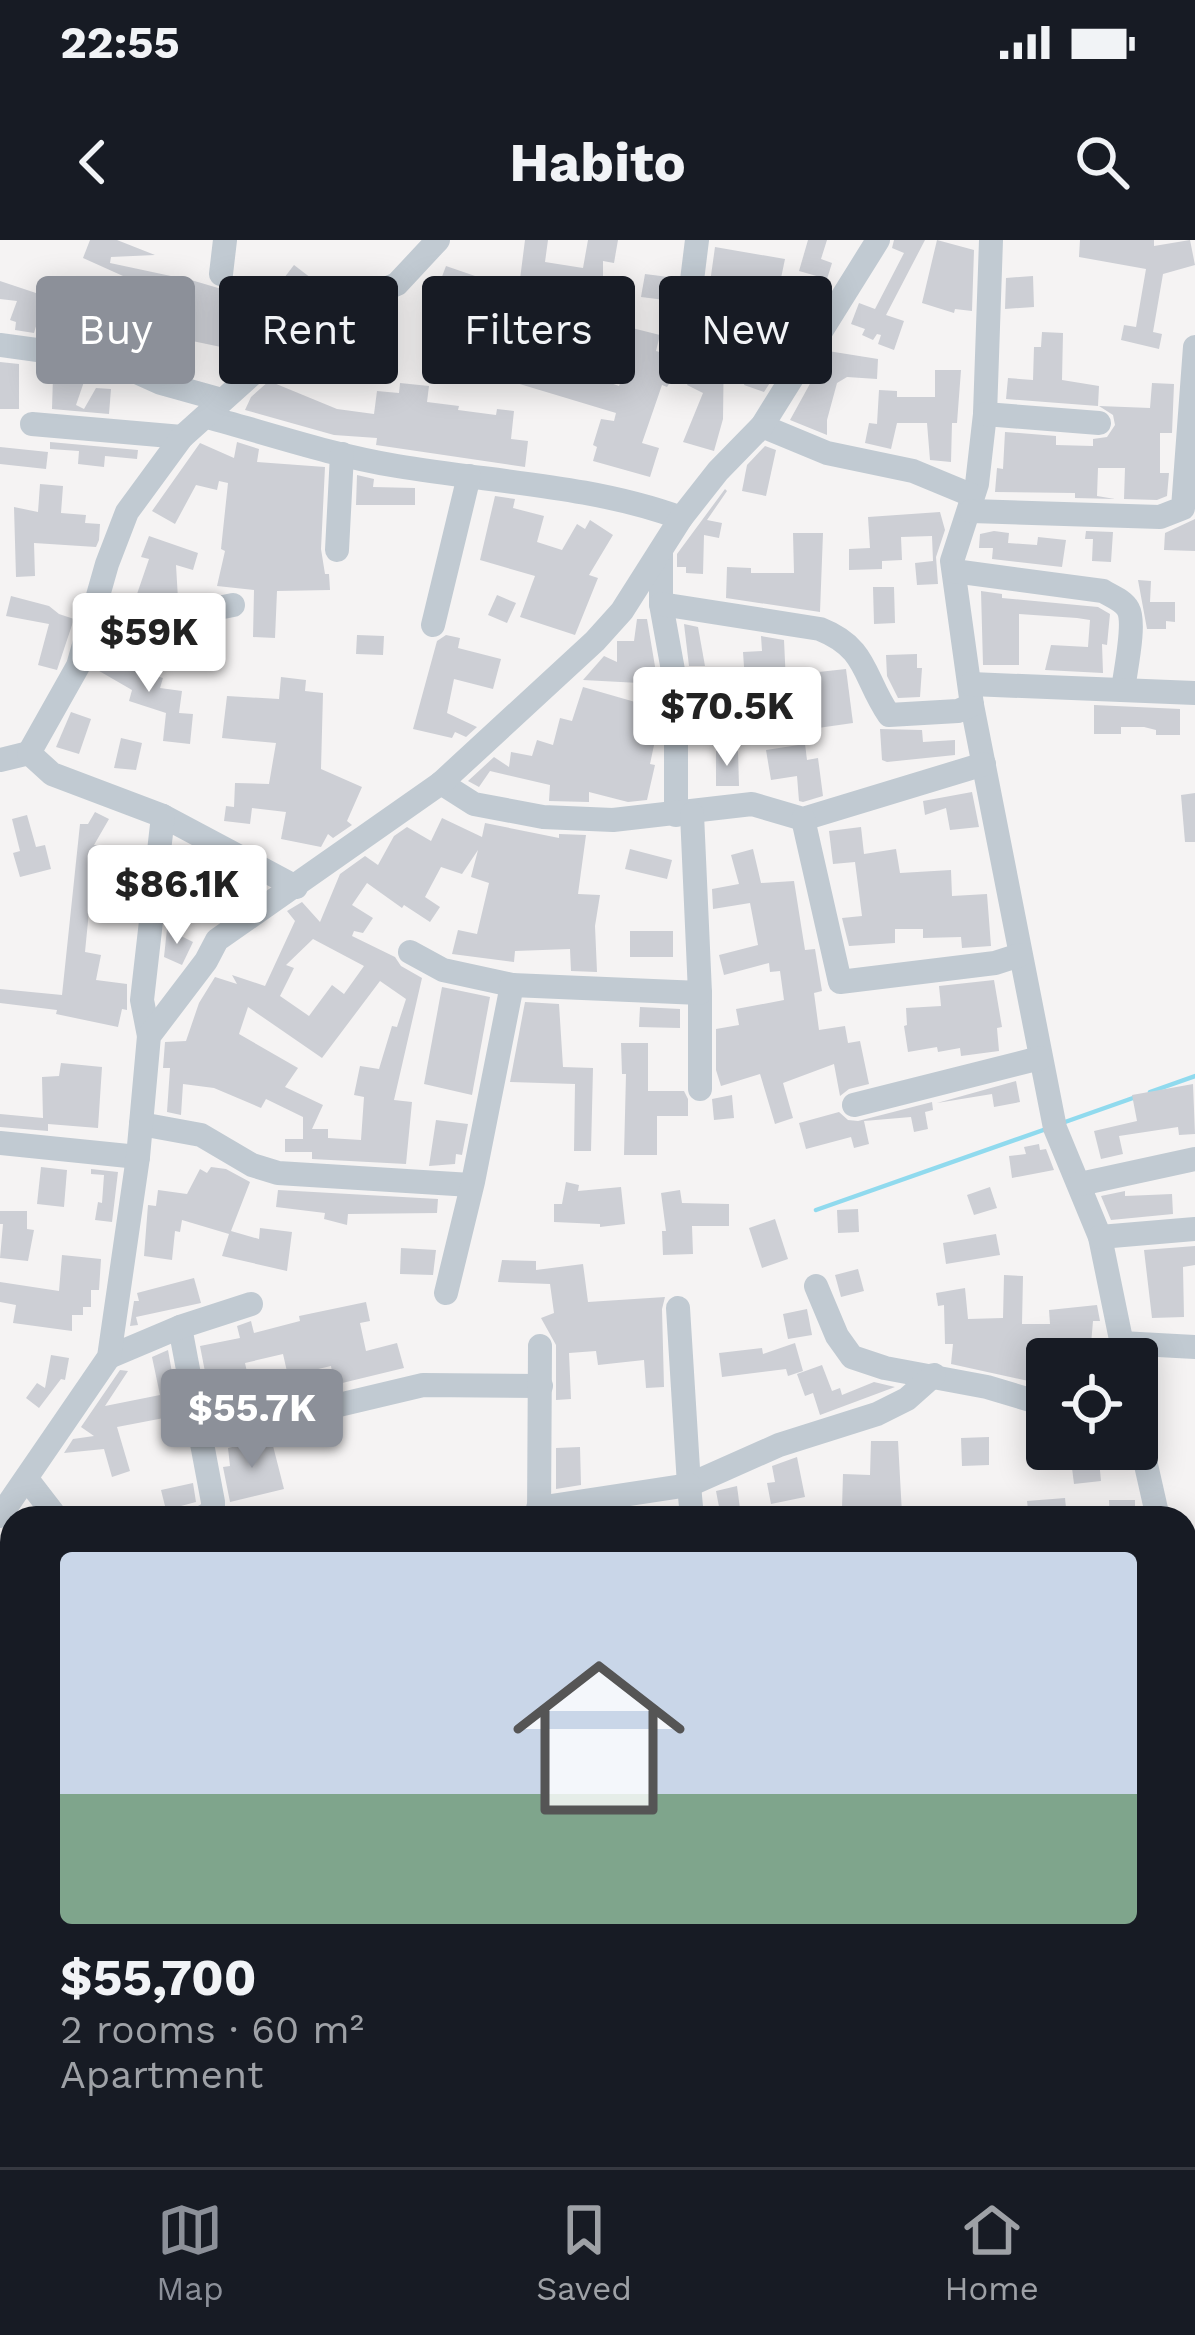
<!DOCTYPE html>
<meta charset="utf-8">
<style>
body{margin:0;font-family:"Work Sans",sans-serif;background:#20242c;color:#f1f3f6;height:100vh;display:flex;flex-direction:column;font-size:45px;white-space:nowrap}
*{box-sizing:border-box;margin:0}
p{font-size:39px;color:#9ea1a6}
.icon{flex:none;width:66px;height:66px;fill:none;stroke:currentColor;stroke-width:2;stroke-linecap:round;stroke-linejoin:round}
.map{position:relative;flex:1;overflow:hidden}
.drawer{position:absolute;left:0px;top:1266px;width:1197px;height:663px;display:flex;flex-direction:column;background:#171b24;border-radius:36px 36px 0 0;box-shadow:0 6px 30px #0003}
.drawer>*{flex:none}
.top-card{position:absolute;left:36px;top:36px;width:1125px;height:108px;display:flex;gap:24px}
.tools{position:absolute;left:1026px;top:1098px;display:grid;gap:24px}
.tools a{display:grid;place-items:center;width:132px;height:132px;border-radius:12px;background:#171b24;box-shadow:0 6px 30px #0003;font-size:60px}
.price{position:absolute;translate:-50% -102px;padding:0 27px;border-radius:12px;background:#fff;color:#222;font-size:39px;line-height:78px;filter:drop-shadow(0 3px 6px #0008)}
.price::after{content:'';position:absolute;left:50%;top:72px;width:36px;height:27px;margin-left:-18px;background:inherit;clip-path:polygon(0 0,100% 0,50% 100%)}
.price.active{background:#8c9099;color:#fff}
ul{padding:0;list-style:none}
li{display:grid;align-content:center;gap:24px;height:636px;padding:0 60px}
li+li{border-top:3px solid #363941}
li span{display:grid;place-items:center;height:372px;border-radius:12px;color:#555}
li>.icon{margin-inline-start:auto}
span .icon{width:216px;height:216px;fill:#fffc;stroke-width:1}
li b{font-size:51px}
.chip{padding:0 42px;border-radius:12px;background:#171b24;box-shadow:0 6px 30px #0003;font-size:42px;line-height:108px}
.chip.active{background:#8c9099;color:#fff}
.status{display:flex;justify-content:space-between;align-items:center;height:84px;padding:0 60px;background:#171b24;direction:ltr}
.status svg{height:33px;fill:currentColor}
header{display:flex;justify-content:space-between;align-items:center;height:156px;padding:0 60px;background:#171b24;font-size:54px;font-weight:700}
.tab-bar{display:flex;justify-content:space-around;align-items:center;height:168px;border-top:3px solid #363941;background:#171b24;font-size:33px;color:#9ea1a6}
.tab-bar a{display:grid;justify-items:center;gap:6px}
.tab-bar .active{color:#8c9099}
.map>svg:first-child{display:block}
.lines{fill:none;stroke-linecap:round;stroke-linejoin:round}
.stream{stroke:#90daee;stroke-width:4.5}
.building{fill:#cdcfd5;fill-rule:evenodd}
.path{stroke:#7ad0a6;stroke-width:3;stroke-dasharray:9 6;stroke-linecap:butt}
.minor{stroke:#c1cad2;stroke-width:24}
</style>
<div class="status"><b>22:55</b><svg viewBox="0 0 49 12"><path d="M0 12V9h3v3zM5 12V6h3v6zM10 12V3h3v9zM15 12V0h3v12zM26 1h20v11H26zM47 4h2v5h-2z"/></svg></div>
<header><svg class="icon" aria-label="back" viewBox="0 0 24 24"><path d="M15 5l-7 7 7 7"/></svg>Habito<svg class="icon" aria-label="search" viewBox="0 0 24 24"><circle cx="10" cy="10" r="6"/><path d="M15 15l6 6"/></svg></header>
<div class="map">
<svg width="1195" height="1927" viewBox="0 0 1195 1927">
<rect width="100%" height="100%" fill="#f5f3f3"/>
<g class="lines">
<g class="stream">
<path d="M1150,852l45,-16"/>
<path d="M1065,882l68,-24"/>
<path d="M816,970l233,-82"/>
</g>
</g>
<g class="building">
<path d="M90,0h27l38,15 -44,2 -1,6 61,13 -17,47 -22,-9 11,-29 -60,-27z"/>
<path d="M525,0h23l-3,22 38,6 5,-28h30l-4,23 -11,-2v30l23,4 -6,30 40,10 -4,16 11,3 7,13v9l-7,11 -5,-2 -20,58 17,5 -9,29 -57,-16 4,-14 -4,-2 8,-26 13,2 2,-8 -113,-34 17,-55 -4,-3 2,-26zM548,99l30,4 -14,37 -26,-9zM601,111l29,6 -11,29 -28,-10z"/>
<path d="M808,0h19l-6,19 11,4 -5,16 -28,-8z"/>
<path d="M894,0h31l-39,75 18,6 -10,29 -16,-6 3,-9 -4,-1 -4,6 -11,-5 3,-6 -14,-5 8,-21 16,6 29,-56 -12,-5z"/>
<path d="M937,0l37,10 -2,61 -17,-2 -1,4 -32,-10z"/>
<path d="M1080,0h74v6l36,-6 5,25 -32,9 -10,58 9,2 -3,15 -38,-9 3,-15 12,2 10,-58 -67,-12z"/>
<path d="M715,7l70,12 -9,43 5,1 -3,14 -11,-2 -5,30 19,5 -8,28 -9,14 -20,-7 12,-40 -32,-4 -1,78 -9,32 -31,-9 20,-49 -16,-8 9,-18 9,4 6,-74h-3z"/>
<path d="M294,25l17,13 -23,30 -17,-13z"/>
<path d="M446,26l32,11 -9,24 -32,-11z"/>
<path d="M645,34l31,4 -3,23 -32,-4z"/>
<path d="M1033,36l1,31 -29,2 1,-31z"/>
<path d="M191,40l34,10 -4,25 6,1 -6,31 -43,-9z"/>
<path d="M0,41l54,18 -1,5 -10,-1 -9,30 -19,-3 1,-8 -6,-2 7,-19 -17,-2z"/>
<path d="M1042,92l21,1 -1,47 37,6 -1,20 -92,-7 2,-21 25,2 1,-33h7z"/>
<path d="M457,98l17,11 -15,23 -17,-11z"/>
<path d="M828,111l50,8 -1,20 -30,-2 -10,6 -10,37v15l-37,-15z"/>
<path d="M0,122l19,2v45h-19z"/>
<path d="M60,130l27,3 -11,32 8,4 12,-21 15,1 -2,25 -57,-5 1,-33h7z"/>
<path d="M935,130h26l-4,53h-5l-1,39 -21,-2 -3,-37h-30l-6,26 -26,-6 4,-20 8,1 2,-34 18,1v6h38z"/>
<path d="M269,141l68,28 37,5 3,-23 22,2 1,-10 29,3 -2,16 32,4 -1,4 38,5 1,-6 17,2 -3,28 17,2 -3,26 -149,-22 1,-7 -43,-3 -89,-25 6,-13z"/>
<path d="M1152,143l22,1 -2,49h-12v40h9l-2,23 -10,4 -33,-1 1,-31h-27l-1,28 18,3 -40,-1v-5l-80,-1 2,-24 6,1 2,-37 51,4v9l37,1v-7l14,-2 8,-12 -2,-10 -14,-9 51,2z"/>
<path d="M50,202l88,8 -1,9 -32,-3 -1,11 -26,-3 1,-13 -29,-2z"/>
<path d="M237,202l22,7 -2,13 68,5 -4,82 4,25h4l1,16 -53,1 -2,47 -22,-1 1,-47 -37,-4 8,-35 -4,-2 7,-66 -9,-2 -2,9 -21,-5 -21,39 -23,-13 48,-68 34,15z"/>
<path d="M765,206l11,4 -10,46 -24,-5 5,-26z"/>
<path d="M0,207l48,5 -2,17 -46,-5z"/>
<path d="M357,235l17,4 -1,8 42,1v17h-59z"/>
<path d="M40,244l23,2 -2,27 25,2 -1,8 15,1 -1,16 -3,7 -62,-4 1,33 -19,1 -2,-70 24,5z"/>
<path d="M725,249l2,2 -20,29 15,3 -3,15 -15,-3 -1,39 -17,-1v-6h-9v-13z"/>
<path d="M495,256l20,3 -2,9 31,8 -7,26 25,8 15,-26 8,5 5,-9 23,15 -24,40 9,3 -23,57 -55,-18 15,-41 -55,-16z"/>
<path d="M940,272l5,18 -9,27 2,27 -21,1 -2,-22 18,-2 -1,-25 -31,1 1,23 -20,1v8l-33,1v-21l21,-1 -2,-31z"/>
<path d="M1195,279v32l-31,-1 1,-17z"/>
<path d="M994,291l15,2 -1,10 29,2 1,-8 28,3 -4,27 -70,-8 1,-11h-14l1,-14z"/>
<path d="M1086,291l27,1 -2,30 -19,-1 1,-22h-8z"/>
<path d="M793,293h30l-3,79 -94,-14 1,-31 24,1v5h43z"/>
<path d="M149,296l49,17 -5,17 -17,-5 2,34 -15,3 -26,-8 12,-35 -8,-2z"/>
<path d="M1138,340l13,1 -1,21h25v20l-9,-1v8h-19z"/>
<path d="M873,347h21l1,36 -21,1z"/>
<path d="M981,351l21,3v4l96,9 12,7 -3,31 -5,-1 1,29 -58,-3 6,-25 37,2 2,-27 -13,-2 -58,-4v51h-36z"/>
<path d="M497,355l19,8 -9,20 -19,-8z"/>
<path d="M11,356l38,10 10,8 15,5 -17,51 -19,-5 11,-41 -43,-8z"/>
<path d="M637,379h10l11,65 -75,-4 21,-24 13,6v-21h17z"/>
<path d="M684,384l14,3 7,39h-16z"/>
<path d="M219,385l5,39 -30,4 -5,-37z"/>
<path d="M357,395l27,1 -1,19 -27,-1z"/>
<path d="M446,395l14,3 -2,10 43,11 -8,30 -39,-10 -7,34 30,14 -11,10 -11,-5 -3,6 -39,-9 24,-88z"/>
<path d="M761,396l23,4 2,43 -22,1 4,45h8v15l-20,1 -3,-28 -41,3 -1,-18 3,-17 31,-3 -2,-30 19,-1z"/>
<path d="M111,406l11,7 -6,10 47,15 -3,10 22,3 -3,22 14,1 -3,30 -27,-3 3,-28 -37,-12 3,-11 -38,-22 6,-19z"/>
<path d="M917,414v14h5l-2,29 -22,1 -11,-22 -1,-21z"/>
<path d="M846,429l7,54 -42,6 -11,-55z"/>
<path d="M281,437l25,3 -1,11 18,2 -2,76 41,18 -15,34 5,4 -19,13 -5,-4 -7,13 -40,-8 5,-27 -34,-4 -2,16 -26,-3 2,-15 8,1 1,-24 34,1 7,-41 -54,-5 5,-42 52,3z"/>
<path d="M583,447l66,19 -6,21 14,4 -7,33 5,1 -8,35 -19,2 -39,-10v10l-40,-1 1,-16 -60,-14 -11,16 -11,-6 26,-24 15,10 2,-15 21,4 5,-16 16,5 7,-27 12,3z"/>
<path d="M1094,465l86,4v26h-24v-5l-12,-3h-23v7h-27z"/>
<path d="M71,472l20,7 -12,35 -23,-7z"/>
<path d="M880,489l42,1 1,12 32,-2v15l-68,7 -5,-2z"/>
<path d="M121,498l21,5 -6,27 -22,-2z"/>
<path d="M805,504l2,16 11,-2 5,38 -20,6 -4,-1 -2,-25 -26,4 -5,-30z"/>
<path d="M716,511h22l1,35h-23z"/>
<path d="M972,552l7,35 -29,3 -4,-22 -21,7 -2,-14z"/>
<path d="M1195,553v49h-10l-4,-47z"/>
<path d="M95,572l14,7 -15,26 41,5 -4,34h6l-4,24 -43,-7 -5,51 16,3 -5,25 31,4v26l-5,-1 -4,18 -62,-13 1,-4 -57,-7v-14l62,6 18,-171h8z"/>
<path d="M27,575l9,32 9,-2 6,24 -31,8 -7,-24 7,-2 -8,-32z"/>
<path d="M442,578l40,19 3,-14 74,15v-4l27,1 -8,59 22,1 -5,31 2,46 -26,-1 -1,-22 -55,2 -1,11 -62,-8 6,-24 19,4 12,-51 -18,-6 7,-27 -16,24 -21,-7 -16,30 15,10 -10,15 -26,-17 -2,3 -35,-25 -15,22 21,13 -10,15 -9,-2 -2,5 43,21 6,9 21,12 -28,122 18,2 -6,62 -94,-5v-7h-27v-13h18v-22l-37,-18 -5,9 -47,-20 -31,-4 -2,31 -14,-3 3,-44h-7l2,-26 21,-1 13,-38 16,-26 22,7 -5,-9 33,11 30,-65 -8,-10 15,-9 18,20 20,-48 25,-18 13,9 16,-29 13,-9 24,14zM313,699l51,27 -20,28 -12,-9 -23,31 -29,-20 14,-28 -8,-3zM380,741l26,18 -9,28 -5,-1 -13,43 -19,-3 -6,29 10,2 -3,43 -33,-2v-9h-16l11,-24 -38,-18 13,-19 -59,-34 9,-27 74,51z"/>
<path d="M861,587l3,27 32,-5 4,24 51,-3 1,26 35,-2 4,52 -29,2 -1,-11 -38,1v-9h-28v14l-46,3 -7,-28 20,-2 -7,-54 -22,2 -4,-33z"/>
<path d="M630,609l42,11 -5,19 -42,-10z"/>
<path d="M753,609l8,34 33,-2 11,69 10,-1 7,42 -8,2 5,37 26,-4 3,17 12,-2 9,43 -20,5 -9,7 -6,-32 -51,19 10,35 -18,6 -15,-50 -39,12 -5,-16v-41l23,-4 -3,-16 48,-9 -4,-29 -10,1 -1,-9 -45,12 -5,-20 39,-10 -8,-42 -37,6 -1,-20 27,-5 -8,-29z"/>
<path d="M175,615l37,6 -3,21 -36,-5z"/>
<path d="M167,689l26,13 -11,23 -18,-8z"/>
<rect x="630" y="691" width="43" height="26"/>
<path d="M994,740l8,47 -5,1 2,23 -38,5 -1,-8 -22,4 -1,-5 -29,5 -4,-26 3,-1 -1,-17 35,-2 -2,-20z"/>
<path d="M442,747l48,10 -18,98 -48,-11z"/>
<path d="M525,762l34,2 4,63 30,1 -2,83h-17l1,-67 -65,-2z"/>
<path d="M640,767l40,2v19l-41,-1z"/>
<path d="M621,803h27v48h36l4,8v17h-31v39h-33l2,-81h-4z"/>
<path d="M61,823l41,4 -4,61 -50,-4v7l-48,-4v-13l43,4 -1,-41 17,-1z"/>
<path d="M1016,841l4,21 -26,5 -2,-13 -55,9z"/>
<path d="M1193,844l2,50 -16,1 -1,-8 -59,9 4,18 -22,5 -7,-28 43,-10 -5,-26z"/>
<path d="M732,855l2,23 -20,2 -2,-21z"/>
<path d="M932,862l1,8 -8,2 3,17 -14,3 -3,-15 -47,4 5,23 -15,4 -3,-11 -45,12 -7,-26 40,-11 9,8 10,1z"/>
<path d="M436,880l32,4 -6,31 -6,-1 -1,10 -26,2z"/>
<path d="M1039,904l1,6 6,-1 8,21 -42,8 -3,-22 17,-2 -2,-7z"/>
<path d="M41,927l26,3 -3,37 -27,-3z"/>
<path d="M211,927l15,2 24,13 -19,49 28,8 1,-11 32,4 -5,39 -65,-15 7,-22 -47,-14 -2,12 -5,-1 -3,29 -28,-4 4,-51 8,1 2,-16 29,4 13,-25 7,4z"/>
<path d="M91,929l27,3 -6,50 -17,-2 3,-18 4,1 2,-28 -13,-1z"/>
<path d="M566,942l13,3 -1,6 43,-4 4,37 -25,3v-3l-46,-2v-18h8z"/>
<path d="M990,947l7,21 -23,7 -7,-20z"/>
<path d="M278,950l160,9 -1,14 -89,1 -1,11 -23,-6 1,-6 -49,-6z"/>
<path d="M680,950l2,13 47,1v22h-37l1,28 -30,1 -1,-24h4l-5,-38z"/>
<path d="M1125,951v5l47,-2 1,20 -62,6 -10,-24z"/>
<path d="M858,969l1,23 -21,1 -1,-23z"/>
<path d="M0,971h27v18l7,1 -6,31 -28,-3 3,-34h-3z"/>
<path d="M775,979l13,40 -26,9 -13,-40z"/>
<path d="M996,994l4,21 -54,9 -3,-21z"/>
<path d="M1195,1006v19l-12,2 1,50 -32,1 -8,-68z"/>
<path d="M401,1008l35,2 -3,25 -33,-1z"/>
<path d="M62,1015l39,4 -2,31h-8v17h-8v8h-11v16l-59,-8 3,-18 -16,-3v-20l59,9z"/>
<path d="M502,1020l34,1v9l47,-6 5,38 77,-5 -3,12 2,78 -18,1 -2,-28 -46,5 -2,-14 -27,2 2,46 -15,1v-55l-15,-27 13,-5 -4,-29 -52,-2z"/>
<path d="M858,1029l6,22 -23,6 -6,-22z"/>
<path d="M1004,1035l19,1 -1,48h28l-1,-14 48,-5 3,16h-7l-3,35 -23,-3 2,-15h-27l5,47 -96,-21 2,-20h-8l-1,-39 -6,1 -2,-13 29,-5 3,31 35,-1z"/>
<path d="M194,1038l7,25 -65,14 2,8 -8,1 4,-25h5l-2,-8z"/>
<path d="M366,1062l4,19 -10,2 6,28 31,-8 7,25 -70,17 -3,-19 -43,10 -5,-22 -38,9 9,40 -42,5 -12,-62 40,-8 -3,-12 14,-5 3,12 46,-12 -1,-5z"/>
<path d="M807,1069l5,26 -24,4 -5,-25z"/>
<path d="M795,1103l8,28 -15,5 -2,-7 -64,8 -3,-24 43,-5 1,6z"/>
<path d="M168,1110l13,73 -15,3 -2,-8 -47,9 13,44 -18,6 -8,-28 -40,4 9,-14 21,-3 -13,-9 39,-57 8,1 -23,35 55,-11 -8,-38z"/>
<path d="M51,1115l18,3 -4,22 -4,-1 -22,29 -13,-10 11,-15 8,5z"/>
<path d="M822,1125l10,26 8,-3 2,7 32,-13 21,5 -75,28 -7,-22 -8,3 -8,-22z"/>
<path d="M989,1197v28l-27,1 -1,-28z"/>
<path d="M271,1198l13,51 -54,13 -7,-35 7,-1 -2,-18z"/>
<path d="M871,1201h27l4,73 -28,2 -1,-7 -31,-1 1,-34 27,1z"/>
<path d="M580,1207l1,38 -25,4v-41z"/>
<path d="M1098,1210l3,31 -27,3 -4,-32z"/>
<path d="M797,1217l8,40 -34,7 -4,-21 8,-1 -3,-16z"/>
<path d="M193,1243l3,19 -30,8 -5,-20z"/>
<path d="M737,1246l3,23 -20,3 -4,-21z"/>
<path d="M1065,1258l2,20h-38l-2,-17z"/>
<path d="M1109,1260h26v18h-25z"/>
</g>
<g class="lines">
<path class="path" d="M0,1419l12,-7"/>
<g class="minor">
<path d="M991,0l-6,174 -8,70 -25,77 20,144 83,423 45,109 25,122"/>
<path d="M221,34l4,-34"/>
<path d="M0,105l110,15 51,23 61,17"/>
<path d="M683,113l14,-113"/>
<path d="M985,174l114,9"/>
<path d="M207,177c63,17 124,38 190,49 94,16 194,19 284,52"/>
<path d="M32,184l150,13"/>
<path d="M762,186l65,27 86,18 58,24"/>
<path d="M971,271l189,6 23,-9 12,-161"/>
<path d="M337,310l5,-96"/>
<path d="M661,314v50l15,83v128"/>
<path d="M954,331l149,20c8,5 20,9 25,18 8,14 -3,63 -5,81"/>
<path d="M661,364l159,25c48,19 43,48 69,86l69,-4 14,-6"/>
<path d="M433,385l36,-149"/>
<path d="M89,394l144,-29"/>
<path d="M971,444l224,9"/>
<path d="M0,520l29,-7"/>
<path d="M441,543l33,21 69,13 70,3 139,-16 51,15 181,-55"/>
<path d="M163,576l133,71"/>
<path d="M803,579l37,163 155,-19 25,-8"/>
<path d="M410,712l33,18 69,15"/>
<path d="M700,753v96"/>
<path d="M149,796l-7,-36 21,-184 -111,-42 -23,-21 49,-87 29,-102 20,-52 55,-75 108,-97 35,-25 72,-31 41,-44"/>
<path d="M854,865l186,-47"/>
<path d="M141,884l60,11 51,30 26,8 193,12"/>
<path d="M0,903l138,14"/>
<path d="M1080,944l115,-25"/>
<path d="M1100,997l95,-8"/>
<path d="M816,1046l21,50 15,21 33,11 102,19 60,18"/>
<path d="M446,1053l27,-111 39,-197 188,8 -8,-179"/>
<path d="M678,1068l11,177 90,-40 98,-31 30,-15 27,-24"/>
<path d="M180,1087l33,175v9l-12,7"/>
<path d="M1121,1103l74,4"/>
<path d="M109,1117l71,-30 71,-23"/>
<path d="M1137,1185l21,93"/>
<path d="M204,1197l219,-52 118,1"/>
<path d="M27,1239l30,39"/>
<path d="M538,1268l151,-23 3,33"/>
<path d="M0,1276l109,-159 29,-200 11,-121 57,-75 11,-21 224,-157 154,-142 27,-30 59,-93 37,-47 44,-45 116,-186"/>
<path d="M539,1278l1,-172"/>
<path d="M1185,1320l10,-1"/>
<path d="M1185,1430l10,76"/>
<path d="M0,1506l12,32"/>
<path d="M0,1663l12,1"/>
<path d="M1185,1837h10"/>
<path d="M1,1843l2,38 9,27"/>
<path d="M414,1917l2,10"/>
<path d="M1035,1917v10"/>
<path d="M133,1927l23,-10"/>
<path d="M577,1927l1,-10"/>
<path d="M845,1927l2,-10"/>
</g>
</g>
</svg>
<div class="tools">
<a><svg class="icon" aria-label="locate" viewBox="0 0 24 24"><circle cx="12" cy="12" r="6"/><path d="M12 2v4M12 18v4M2 12h4M18 12h4"/></svg></a>
</div>
<b class="price" style="left:149px;top:455px">$59K</b>
<b class="price" style="left:727px;top:529px">$70.5K</b>
<b class="price" style="left:177px;top:707px">$86.1K</b>
<b class="price active" style="left:252px;top:1231px">$55.7K</b>
<div class="top-card">
<a class="chip active">Buy</a>
<a class="chip">Rent</a>
<a class="chip">Filters</a>
<a class="chip">New</a>
</div>
<section class="drawer">
<ul>
<li><span style="background:linear-gradient(#c9d6e8 65%,#7fa58c 0)"><svg class="icon" aria-label="home" viewBox="0 0 24 24"><path d="M3 11l9-7 9 7M6 9v11h12V9"/></svg></span><div><b>$55,700</b><p>2 rooms · 60 m²</p><p>Apartment</p></div></li>
</ul>
</section>
</div>
<nav class="tab-bar">
<a class="active"><svg class="icon" aria-label="map" viewBox="0 0 24 24"><path d="M3 6l6-2 6 2 6-2v14l-6 2-6-2-6 2zM9 4v14M15 6v14"/></svg>Map</a>
<a><svg class="icon" aria-label="saved" viewBox="0 0 24 24"><path d="M7 4h10v16l-5-4-5 4z"/></svg>Saved</a>
<a><svg class="icon" aria-label="home" viewBox="0 0 24 24"><path d="M3 11l9-7 9 7M6 9v11h12V9"/></svg>Home</a>
</nav>
